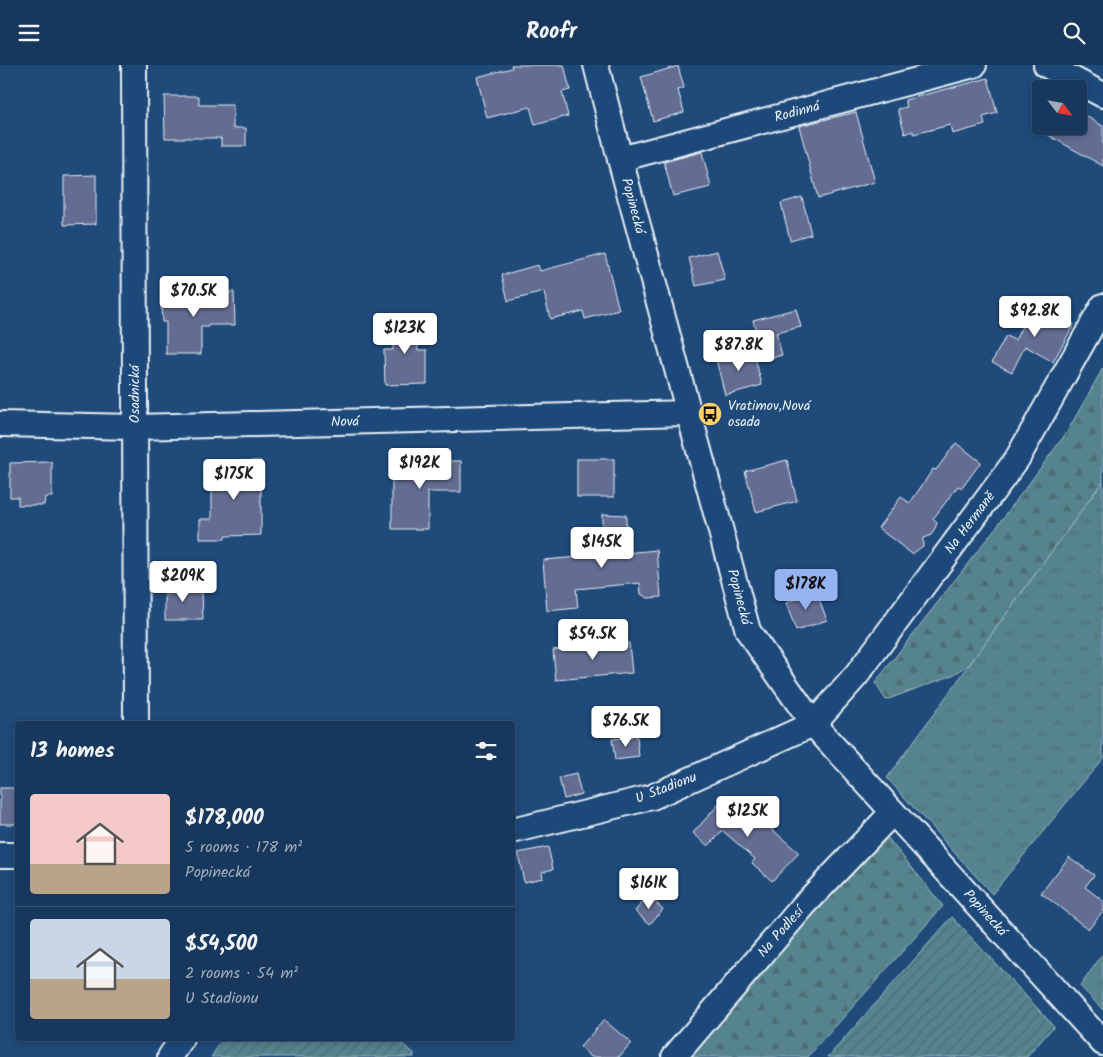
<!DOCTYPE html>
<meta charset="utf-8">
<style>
body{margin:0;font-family:Kalam,sans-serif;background:#203f62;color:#f1f3f6;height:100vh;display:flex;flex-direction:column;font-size:19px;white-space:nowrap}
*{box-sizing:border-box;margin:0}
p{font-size:16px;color:#9eacbb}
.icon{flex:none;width:28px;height:28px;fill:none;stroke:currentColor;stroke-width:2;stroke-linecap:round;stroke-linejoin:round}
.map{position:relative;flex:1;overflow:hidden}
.drawer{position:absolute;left:15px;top:656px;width:500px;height:320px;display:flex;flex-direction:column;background:#17385c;border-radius:5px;box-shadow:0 2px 8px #0003,0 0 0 1px #365272}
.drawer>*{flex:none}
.needle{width:32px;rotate:121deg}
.tools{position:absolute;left:1032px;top:15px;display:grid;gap:10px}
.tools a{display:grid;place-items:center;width:55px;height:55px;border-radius:5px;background:#17385c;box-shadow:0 2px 8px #0003,0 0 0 1px #365272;font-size:25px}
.price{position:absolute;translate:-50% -42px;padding:0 11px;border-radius:5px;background:#fff;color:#222;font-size:16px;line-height:32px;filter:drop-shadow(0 1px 2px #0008)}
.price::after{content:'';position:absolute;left:50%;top:30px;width:15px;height:11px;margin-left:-8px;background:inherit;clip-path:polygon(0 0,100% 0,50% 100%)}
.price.active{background:#95b2f1;color:#111}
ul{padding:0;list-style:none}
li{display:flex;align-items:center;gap:15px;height:125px;padding:0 15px}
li+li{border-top:1px solid #365272}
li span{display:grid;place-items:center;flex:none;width:140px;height:100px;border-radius:5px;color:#555}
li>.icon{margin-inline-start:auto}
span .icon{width:60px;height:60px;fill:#fffc;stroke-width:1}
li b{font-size:21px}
h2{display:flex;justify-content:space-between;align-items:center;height:60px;padding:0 15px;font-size:21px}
header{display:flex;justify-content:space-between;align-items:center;height:65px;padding:0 15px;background:#17385c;font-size:22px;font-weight:700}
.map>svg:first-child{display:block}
.grass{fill:url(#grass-tufts);stroke:#9ebac3}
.forest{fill:url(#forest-firs);stroke:#9ebac3}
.garden{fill:url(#garden-furrows);stroke:#9ebac3}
.building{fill:#636c92;stroke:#e8f1f8}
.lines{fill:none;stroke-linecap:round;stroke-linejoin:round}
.minor-casing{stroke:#e8f1f8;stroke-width:28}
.minor{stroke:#1f4a7a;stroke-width:24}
.labels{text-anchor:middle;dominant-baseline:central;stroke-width:4;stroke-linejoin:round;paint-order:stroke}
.street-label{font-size:14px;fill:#e8f1f8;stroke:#1f4a7a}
.poi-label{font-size:14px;fill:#e8f1f8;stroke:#1f4a7a;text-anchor:start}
</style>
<header><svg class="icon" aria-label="menu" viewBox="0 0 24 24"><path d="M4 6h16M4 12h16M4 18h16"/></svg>Roofr<svg class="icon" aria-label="search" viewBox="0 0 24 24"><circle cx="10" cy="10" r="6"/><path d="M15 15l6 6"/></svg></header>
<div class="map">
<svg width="1103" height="992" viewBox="0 0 1103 992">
<defs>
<pattern id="grass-tufts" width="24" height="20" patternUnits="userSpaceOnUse" patternTransform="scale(1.25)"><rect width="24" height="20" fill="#54848e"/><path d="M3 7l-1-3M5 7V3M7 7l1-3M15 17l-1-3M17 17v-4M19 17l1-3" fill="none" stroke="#4e6c73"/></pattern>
<pattern id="forest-firs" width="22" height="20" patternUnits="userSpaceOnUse" patternTransform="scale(1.25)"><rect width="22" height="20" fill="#54848e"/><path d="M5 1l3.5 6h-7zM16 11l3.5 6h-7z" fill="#4e6c73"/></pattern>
<pattern id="garden-furrows" width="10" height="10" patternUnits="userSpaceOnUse" patternTransform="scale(1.25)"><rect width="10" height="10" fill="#54848e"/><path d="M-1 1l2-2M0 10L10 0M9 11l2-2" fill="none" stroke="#4e6c73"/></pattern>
</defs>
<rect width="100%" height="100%" fill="#1f4a7a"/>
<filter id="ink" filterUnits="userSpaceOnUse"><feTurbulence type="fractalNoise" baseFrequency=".02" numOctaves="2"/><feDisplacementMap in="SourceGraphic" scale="10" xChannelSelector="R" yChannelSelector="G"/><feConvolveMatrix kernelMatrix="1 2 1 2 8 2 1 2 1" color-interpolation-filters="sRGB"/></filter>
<g filter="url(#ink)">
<g class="grass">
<path d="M1103,416v277l-111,136 -105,-116z"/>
<path d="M1103,889v56l-23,-24z"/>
</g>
<g class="forest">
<path d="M1103,303v113l-134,184 -16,10 -67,25 -11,-17 129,-166 63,-85z"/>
<path d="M887,772l56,69 -135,151h-125l132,-147z"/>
</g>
<g class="garden">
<path d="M952,852l102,109 -27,31h-199z"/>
<path d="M223,974h172l19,14v4h-203z"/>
</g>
<g class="building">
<path d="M511,0h53l6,25 -8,2 6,24 -33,9 -5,-18 -43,11 -10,-41 35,-9z"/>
<path d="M678,1l6,22 -6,2 6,22 -31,9 -12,-44z"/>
<path d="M988,13l9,35 -14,4 2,8 -33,9 -2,-9 -36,9 -1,-3 -8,3 -7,-25 9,-2 -2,-7z"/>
<path d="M164,31h35v9h34v23h13v18h-25v-8h-56z"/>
<path d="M856,47l19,70 -57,16 -19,-72z"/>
<path d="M1079,47l24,14v40l-71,-40h47z"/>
<path d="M702,87l9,35 -38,9 -9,-34z"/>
<path d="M96,110v49l-32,1v-49z"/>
<path d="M802,132l9,37 -21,6 -9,-37z"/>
<path d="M717,186l8,29 -29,6 -7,-28z"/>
<path d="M605,189l14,56 -34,9 -2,-8 -33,8 -6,-27 -36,9 -6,-26 36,-10 2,6z"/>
<path d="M166,227h68l1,33h-26v2h-8v27h-35v-32h-4l-1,-17h5z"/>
<path d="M1034,238l40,21 -21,38 -28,-16 -13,26 -20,-10 14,-26 9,4z"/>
<path d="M796,244l5,18 -25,6 6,22 -19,5 -10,-40z"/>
<path d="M392,252h24l2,33h9v34l-42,1 -1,-35h9z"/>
<path d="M753,285l9,35 -37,10 -9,-36z"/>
<path d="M956,378l25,19 -19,26 -4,-2 -25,33 4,4 -3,8 -3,4 -8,3v8l-11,8 -34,-26 23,-31 9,6 23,-34 3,1z"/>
<rect x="577" y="394" width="37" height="38"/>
<path d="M787,395l10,41 -41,11 -11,-41z"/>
<path d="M212,396h49v74l-36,1v3h-25v-20h12z"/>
<path d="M392,396h69v31h-33v37h-36z"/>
<path d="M52,397v35h-7l-1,8h-26v-8h-8v-34z"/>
<path d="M602,449l24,1v38l31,-3 4,47 -13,1 -7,-4 -1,-11 -64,6 2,19 -31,3 -4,-51 59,-5z"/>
<path d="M192,520v5h10l1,30h-38v-34z"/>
<path d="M816,526l11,29 -31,11 -10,-28z"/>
<path d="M629,578l3,30 -76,7 -3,-30z"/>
<path d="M637,672l2,20 -24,3 -3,-21z"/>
<path d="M576,709l5,20 -17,5 -5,-21z"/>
<rect x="0" y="723" width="18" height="36"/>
<path d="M726,731l38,33 3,-4 32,28 -27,28 -20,-18 3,-4 -32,-28 -15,15 -15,-13z"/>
<path d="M548,782l5,22 -11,3 1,6 -19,4 -6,-29z"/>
<path d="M1069,792l25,18 -9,12 18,14v10l-15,18 -47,-36z"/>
<path d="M648,831l15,13 -13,15 -15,-13z"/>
<path d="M604,955l27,23 -12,14h-28l-11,-10z"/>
</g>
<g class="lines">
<g class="minor-casing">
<g id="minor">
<path d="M134,0l2,659"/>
<path d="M596,0l24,94 128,472 65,93 290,319"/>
<path d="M1046,0l57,30"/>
<path d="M620,94l354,-94"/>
<path d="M0,359l135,3 554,-14"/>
<path d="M512,766l140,-34 161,-73 43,-48 161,-217 86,-153"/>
<path d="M0,790h18"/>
<path d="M170,992l12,-18"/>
<path d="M674,992l131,-153 88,-92"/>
</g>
</g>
<use href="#minor" class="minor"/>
</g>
</g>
<defs>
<g id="bus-disc" transform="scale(1.25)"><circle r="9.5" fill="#ffd166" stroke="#1f4a7a"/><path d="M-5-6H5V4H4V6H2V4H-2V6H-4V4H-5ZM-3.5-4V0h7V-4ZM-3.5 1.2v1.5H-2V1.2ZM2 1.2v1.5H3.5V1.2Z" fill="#111"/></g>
</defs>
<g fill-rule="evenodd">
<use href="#bus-disc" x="710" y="349"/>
</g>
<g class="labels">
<g class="street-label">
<text transform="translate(797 47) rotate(-15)">Rodinná</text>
<text transform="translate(633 141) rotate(75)">Popinecká</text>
<text transform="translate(135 329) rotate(-90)">Osadnická</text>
<text transform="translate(345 357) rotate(-1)">Nová</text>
<text transform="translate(970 458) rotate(-53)">Na Hermaně</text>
<text transform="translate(739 532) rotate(75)">Popinecká</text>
<text transform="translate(666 723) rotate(-21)">U Stadionu</text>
<text transform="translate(985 848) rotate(48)">Popinecká</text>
<text transform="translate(781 867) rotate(-49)">Na Podlesí</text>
</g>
<g class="poi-label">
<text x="728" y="341">Vratimov,Nová<tspan x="728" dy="16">osada</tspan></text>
</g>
</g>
</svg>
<div class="tools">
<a><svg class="needle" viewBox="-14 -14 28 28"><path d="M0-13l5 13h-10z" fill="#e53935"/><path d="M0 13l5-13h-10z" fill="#9eacbb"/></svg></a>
</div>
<b class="price" style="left:194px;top:253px">$70.5K</b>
<b class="price" style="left:1035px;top:273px">$92.8K</b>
<b class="price" style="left:405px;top:290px">$123K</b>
<b class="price" style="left:739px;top:307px">$87.8K</b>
<b class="price" style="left:420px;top:425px">$192K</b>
<b class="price" style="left:234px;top:436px">$175K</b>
<b class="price" style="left:602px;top:504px">$145K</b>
<b class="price" style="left:183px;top:538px">$209K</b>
<b class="price active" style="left:806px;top:546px">$178K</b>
<b class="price" style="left:593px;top:596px">$54.5K</b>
<b class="price" style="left:626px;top:683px">$76.5K</b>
<b class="price" style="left:748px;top:773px">$125K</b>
<b class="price" style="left:649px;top:845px">$161K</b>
<section class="drawer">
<h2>13 homes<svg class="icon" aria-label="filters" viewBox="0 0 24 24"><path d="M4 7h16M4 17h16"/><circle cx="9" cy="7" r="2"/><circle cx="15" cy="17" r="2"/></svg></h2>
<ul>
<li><span style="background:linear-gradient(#f6c9c9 70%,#b9a48a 0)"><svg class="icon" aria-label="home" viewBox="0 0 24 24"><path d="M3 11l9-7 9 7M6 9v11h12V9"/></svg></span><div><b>$178,000</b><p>5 rooms · 178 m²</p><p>Popinecká</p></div></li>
<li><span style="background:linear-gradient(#c9d6e8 60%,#b9a48a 0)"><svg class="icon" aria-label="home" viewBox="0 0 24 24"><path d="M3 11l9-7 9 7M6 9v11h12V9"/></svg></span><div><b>$54,500</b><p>2 rooms · 54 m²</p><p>U Stadionu</p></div></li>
</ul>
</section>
</div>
